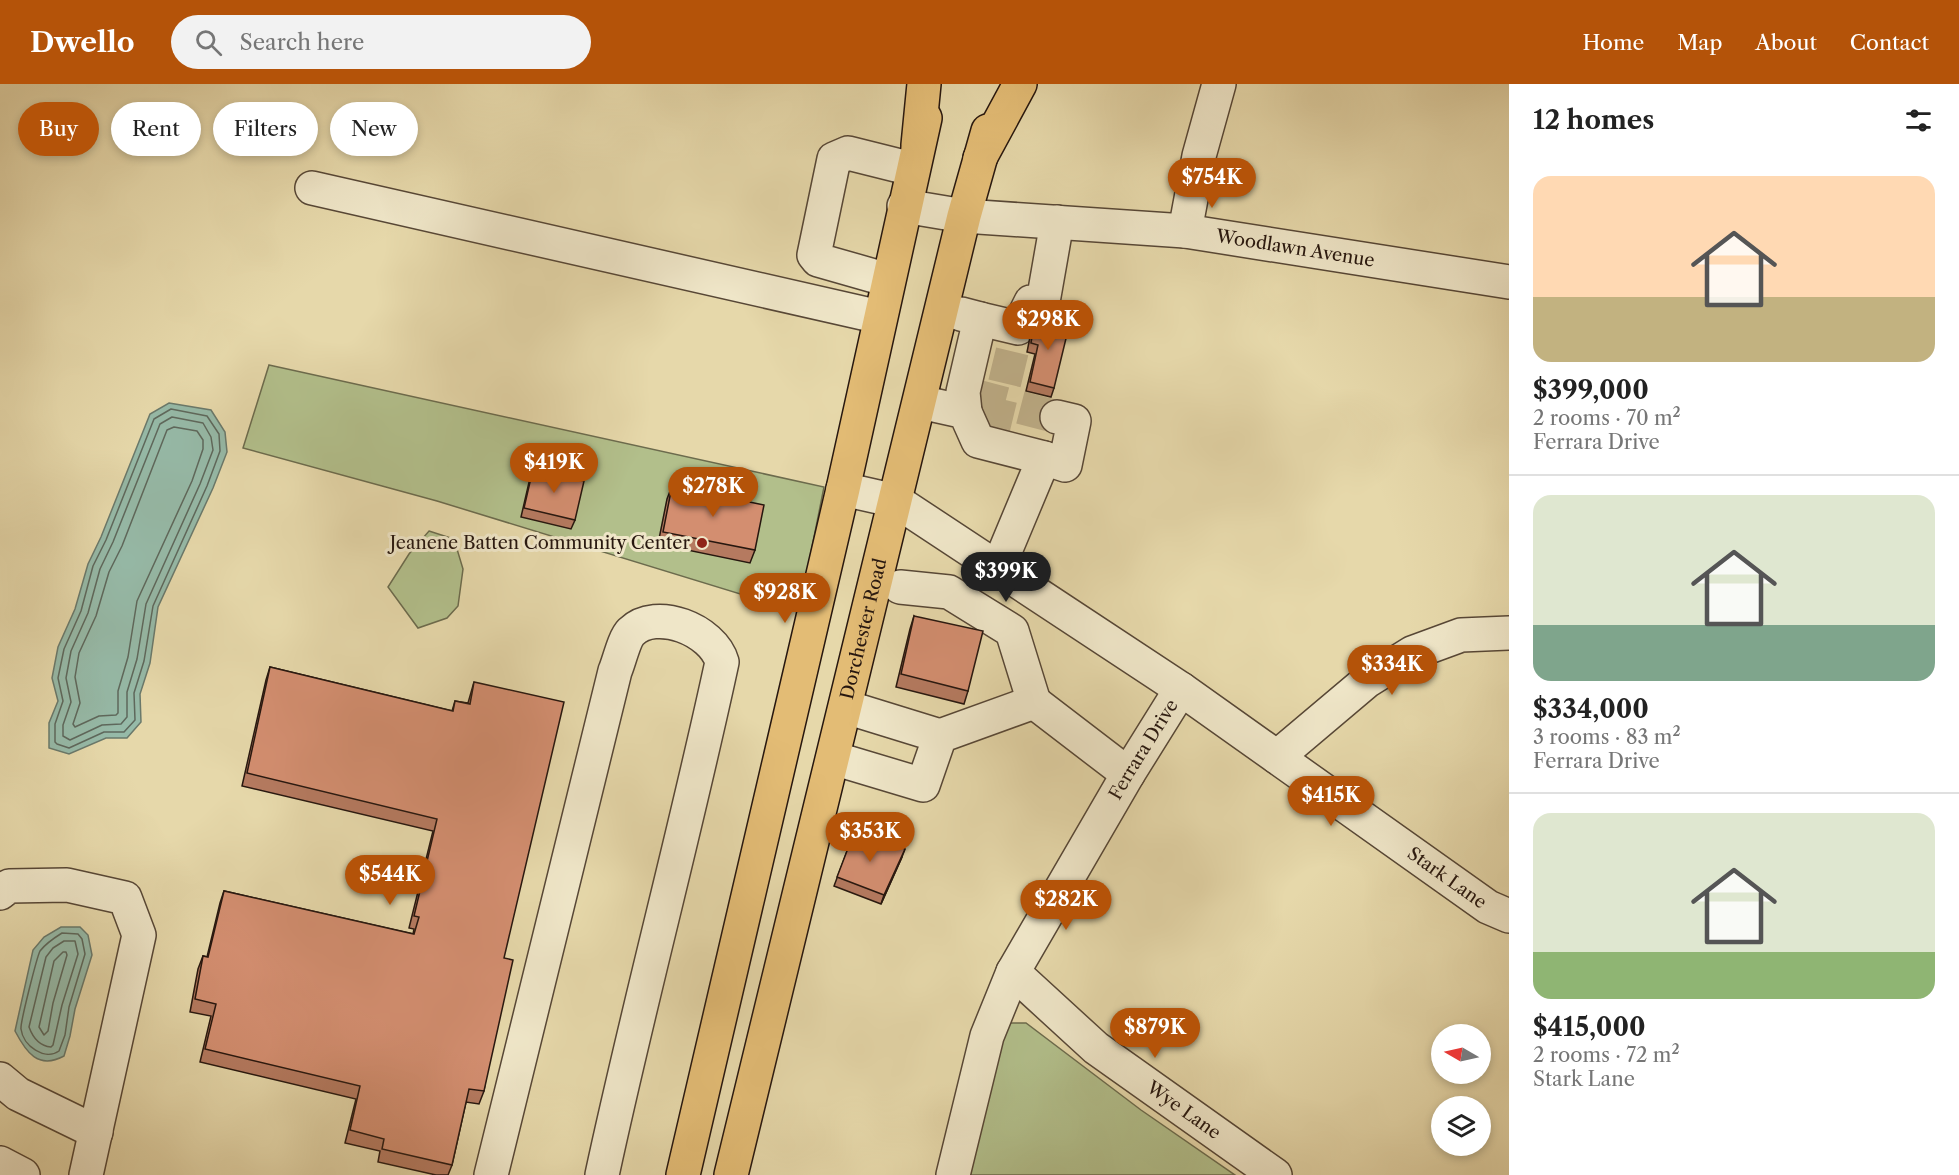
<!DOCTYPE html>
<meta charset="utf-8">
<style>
body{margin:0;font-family:"Libre Caslon Text",serif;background:#f2f2f2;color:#222;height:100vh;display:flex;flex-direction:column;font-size:22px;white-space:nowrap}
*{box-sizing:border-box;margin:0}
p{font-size:20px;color:#767676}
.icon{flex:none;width:33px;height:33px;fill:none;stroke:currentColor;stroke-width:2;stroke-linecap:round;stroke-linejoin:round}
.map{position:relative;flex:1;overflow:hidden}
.drawer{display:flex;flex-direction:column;background:#fff;width:450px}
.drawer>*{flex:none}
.banner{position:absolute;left:18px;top:18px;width:570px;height:54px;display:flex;gap:12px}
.needle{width:39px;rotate:279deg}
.fabs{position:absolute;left:1431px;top:940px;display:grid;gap:12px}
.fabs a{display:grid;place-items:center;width:60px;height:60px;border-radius:50%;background:#fff;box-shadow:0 3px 9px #0003;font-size:30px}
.price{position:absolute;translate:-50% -51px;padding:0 14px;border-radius:21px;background:#b45309;color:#fff;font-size:20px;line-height:39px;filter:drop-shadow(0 2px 3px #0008)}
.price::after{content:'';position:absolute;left:50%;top:36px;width:18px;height:14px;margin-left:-9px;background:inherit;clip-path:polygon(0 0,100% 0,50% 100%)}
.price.selected{background:#222;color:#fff}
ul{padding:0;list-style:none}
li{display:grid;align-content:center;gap:12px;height:318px;padding:0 24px}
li+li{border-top:2px solid #e0e0e0}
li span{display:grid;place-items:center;height:186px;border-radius:18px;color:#555}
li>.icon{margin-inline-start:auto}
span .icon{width:108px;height:108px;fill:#fffc;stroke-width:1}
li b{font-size:26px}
h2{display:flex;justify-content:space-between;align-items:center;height:72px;padding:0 24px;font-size:26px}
.chip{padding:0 21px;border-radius:27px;background:#fff;box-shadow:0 3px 9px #0003;font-size:21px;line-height:54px}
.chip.selected{background:#b45309;color:#fff}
header{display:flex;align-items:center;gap:36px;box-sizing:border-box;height:84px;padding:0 30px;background:#b45309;color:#fff}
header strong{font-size:28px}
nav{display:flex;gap:33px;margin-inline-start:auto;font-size:21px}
.search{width:420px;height:54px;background:#f2f2f2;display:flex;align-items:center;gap:15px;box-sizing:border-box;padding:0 21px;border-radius:33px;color:#767676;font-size:22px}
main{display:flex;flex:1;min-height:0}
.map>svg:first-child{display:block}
.green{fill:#b2bf8b;stroke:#6c6b4d;stroke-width:1.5}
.water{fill:#96baa8;stroke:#6a796b;stroke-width:1.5}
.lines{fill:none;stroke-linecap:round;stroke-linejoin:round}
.shore{stroke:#5e685c;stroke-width:1.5}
.minor-tunnel{stroke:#c0b18b;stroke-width:33;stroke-dasharray:33 16;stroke-linecap:butt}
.minor-casing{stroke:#574736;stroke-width:36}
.major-casing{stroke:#27170f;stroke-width:36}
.highway-casing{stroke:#27170f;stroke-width:36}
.minor{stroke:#efe6c8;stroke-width:33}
.major{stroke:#e3bc75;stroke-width:33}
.highway{stroke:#e3bc75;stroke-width:33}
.wall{fill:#b57a60;stroke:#27170f;stroke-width:1.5}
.shaded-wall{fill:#94634e;stroke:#27170f;stroke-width:1.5}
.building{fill:#d38e70;stroke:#27170f;stroke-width:1.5}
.poi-dot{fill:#8f2418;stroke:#efe6c8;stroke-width:2}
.labels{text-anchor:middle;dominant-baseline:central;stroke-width:6;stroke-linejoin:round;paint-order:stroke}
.street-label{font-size:18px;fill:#27170f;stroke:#efe6c8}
.poi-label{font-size:18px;fill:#27170f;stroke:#efe6c8;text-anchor:end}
</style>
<header>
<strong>Dwello</strong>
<div class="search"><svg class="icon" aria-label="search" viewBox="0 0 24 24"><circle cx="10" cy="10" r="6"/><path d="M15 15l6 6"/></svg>Search here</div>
<nav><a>Home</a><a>Map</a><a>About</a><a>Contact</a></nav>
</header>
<main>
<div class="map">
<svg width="1509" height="1091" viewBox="0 0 1509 1091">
<rect width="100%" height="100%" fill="#e6d8aa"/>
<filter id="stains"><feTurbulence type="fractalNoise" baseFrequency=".00333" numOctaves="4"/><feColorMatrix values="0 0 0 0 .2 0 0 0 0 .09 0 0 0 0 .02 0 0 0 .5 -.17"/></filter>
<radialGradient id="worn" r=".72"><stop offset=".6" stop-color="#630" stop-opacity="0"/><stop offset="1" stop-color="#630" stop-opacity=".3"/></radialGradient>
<g class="green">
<path d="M269,281l555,122 -25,125 -362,-111 -194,-53z"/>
<path d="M429,447l25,8 9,30 -5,37 -11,12 -29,10 -30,-41 21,-33z"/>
<path d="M1009,939h17l115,87 94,65h-269l31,-135z"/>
</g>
<g class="water">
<path d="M169,319l42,7 14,22 2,20 -14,36 -55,119 -8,56 -10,31 1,28 -14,16h-21l-37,16 -20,-6v-25l9,-22 -6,-23 6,-31 17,-38 13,-45 13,-27 49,-123z"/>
<path d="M61,843h19l8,8 4,20 -17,54 -5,27 -6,20c-26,14 -38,-4 -49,-25l18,-81 11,-13z"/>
</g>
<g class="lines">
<g class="shore">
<path d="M171,325l36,7 12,18 1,17 -13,35 -54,120 -9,55 -10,32 1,27 -11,12h-20l-35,16 -12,-4 -2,-2v-18l8,-23 -5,-23 6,-29 17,-38 12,-45 13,-26 48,-121z"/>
<path d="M172,333l31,6 8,14 2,13 -13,34 -54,120 -9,55 -10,33v25l-6,7 -19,1 -32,15 -7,-4v-11l8,-23 -5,-24 5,-27 17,-38 12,-44 13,-27 47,-118z"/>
<path d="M174,343l23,4 6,9v9l-11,32 -55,120 -9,56 -10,34v22l-2,2 -17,1 -24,11 -2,-3 7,-21 -5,-26 4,-24 17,-37 13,-44 13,-26 45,-116z"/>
<path d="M62,849l16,1 4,5 3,15 -16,53 -4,28 -6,16c-14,10 -36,-5 -38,-22 -1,-6 16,-72 19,-78 6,-8 14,-13 22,-18z"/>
<path d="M64,857h11l3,13 -16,51 -9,40 -2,2c-12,-1 -18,-9 -22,-20l17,-70 7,-9z"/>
<path d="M63,868h3l1,3 -14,48 -5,28 -4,4 -5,-8 15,-66z"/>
</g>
<g class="minor-tunnel">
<path d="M973,311l84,22"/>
<path d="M993,347l20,-83"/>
</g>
<g class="minor-casing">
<g id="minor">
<path d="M312,104l568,129"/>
<path id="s1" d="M904,122l60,10 221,15 324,51"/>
<path d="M1185,147l14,-75 20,-72"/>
<path d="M888,196l-70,-20 -4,-5 20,-96 14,-6 64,16"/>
<path d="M961,230l19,5 -17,73 2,20"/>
<path d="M980,235l38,9 13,-26h12l14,-80"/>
<path d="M920,318l45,10 13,29 66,17 -46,110"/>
<path d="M1044,374l21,7 9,-44 -17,-4"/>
<path id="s2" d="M843,405l53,12 285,188 307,218 21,9"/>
<path d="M900,503l49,5 63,39 22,71"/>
<path d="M846,623l94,29"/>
<path d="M1277,673l90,-76 45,-28 49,-18 48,-2"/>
<path d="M833,674l90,27 17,-49 94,-34 94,72"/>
<path d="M0,809l9,-7 58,-1 58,13 14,37 -53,240"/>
<path id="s3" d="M1013,888l83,76 179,127"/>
<path d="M0,995l18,15 78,38"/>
<path d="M0,1079l23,12"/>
<path d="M491,1091l124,-504c4,-9 9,-32 16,-39 25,-25 82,-2 91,30 -37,172 -83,341 -120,513"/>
<path id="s4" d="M953,1091l34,-139 26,-64 115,-198 53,-85"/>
</g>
</g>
<g class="major-casing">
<g id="major">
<path d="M683,1091l160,-686 82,-371"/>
<path id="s5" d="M731,1091l233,-959 24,-85"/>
</g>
</g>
<g class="highway-casing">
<g id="highway">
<path d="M918,61l6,-61"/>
<path d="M980,74l40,-74"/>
</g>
</g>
<use href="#minor" class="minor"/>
<use href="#major" class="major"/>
<use href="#highway" class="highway"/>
</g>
<g class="wall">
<path d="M1035,235l19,69 -3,9 -25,-6 9,-37 -8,-2 5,-25z"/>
<path d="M533,385l42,51 -4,9 -50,-12 9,-39z"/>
<path d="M672,402l83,64 -5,13 -92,-19 9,-45z"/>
<path d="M914,532l54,75 -4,13 -68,-17 14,-58z"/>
<path d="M270,583l182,44 3,-10 13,2 6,-21 30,276 -20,133 -5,13 -13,-2 -14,63 -4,10h-12l-58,-13 2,-11 -35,-8 11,-44 -156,-37 11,-46 -21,-4 8,-43 5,-13 4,1 13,-54 4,-12 189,43 1,-5 -5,-1 24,-97 -191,-45 24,-106z"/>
<path d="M855,746l47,27 -21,47 -47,-18z"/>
</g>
<path class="shaded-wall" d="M905,765l-3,8 -21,47 3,-9z"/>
<g class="building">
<path d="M1035,235l34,7 -15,62 -24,-6 8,-37 -7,-2z"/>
<path d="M533,385l51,12 -9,39 -51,-12z"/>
<path d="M672,402l92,19 -9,45 -92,-18z"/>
<path d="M914,532l69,15 -15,60 -67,-17z"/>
<path d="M270,583l183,44 2,-10 15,3 4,-22 90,20 -60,256 9,2 -29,131 -15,-2 -17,76 -70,-16 2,-10 -34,-9 10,-44 -155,-37 11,-45 -21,-5 8,-43 5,1 16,-66 190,43 5,-17 -5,-1 23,-97 -190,-46z"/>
<path d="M855,746l50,19 -21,46 -47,-18z"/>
</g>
<circle class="poi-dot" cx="702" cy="459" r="6"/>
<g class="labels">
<g class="street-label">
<text stroke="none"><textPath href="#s1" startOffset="394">Woodlawn Avenue</textPath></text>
<text stroke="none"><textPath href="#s5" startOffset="562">Dorchester Road</textPath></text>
<text stroke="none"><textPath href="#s4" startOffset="470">Ferrara Drive</textPath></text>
<text stroke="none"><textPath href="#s2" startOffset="722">Stark Lane</textPath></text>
<text stroke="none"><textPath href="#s3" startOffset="220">Wye Lane</textPath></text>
</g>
<g class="poi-label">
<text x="690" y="459">Jeanene Batten Community Center</text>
</g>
</g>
<rect width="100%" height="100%" filter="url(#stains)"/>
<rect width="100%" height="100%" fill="url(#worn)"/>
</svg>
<div class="fabs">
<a><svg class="needle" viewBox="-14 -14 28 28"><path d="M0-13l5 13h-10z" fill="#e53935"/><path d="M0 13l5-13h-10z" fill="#767676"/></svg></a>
<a><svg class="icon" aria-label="layers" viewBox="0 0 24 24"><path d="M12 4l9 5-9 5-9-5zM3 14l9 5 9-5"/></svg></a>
</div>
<b class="price" style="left:1212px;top:125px">$754K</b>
<b class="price" style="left:1048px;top:267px">$298K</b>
<b class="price" style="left:554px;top:410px">$419K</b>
<b class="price" style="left:713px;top:434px">$278K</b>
<b class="price selected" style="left:1006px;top:519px">$399K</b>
<b class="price" style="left:785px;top:540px">$928K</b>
<b class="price" style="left:1392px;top:612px">$334K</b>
<b class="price" style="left:1331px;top:743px">$415K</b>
<b class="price" style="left:870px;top:779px">$353K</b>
<b class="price" style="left:390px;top:822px">$544K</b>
<b class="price" style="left:1066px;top:847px">$282K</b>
<b class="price" style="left:1155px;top:975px">$879K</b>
<div class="banner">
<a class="chip selected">Buy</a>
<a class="chip">Rent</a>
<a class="chip">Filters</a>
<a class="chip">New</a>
</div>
</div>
<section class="drawer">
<h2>12 homes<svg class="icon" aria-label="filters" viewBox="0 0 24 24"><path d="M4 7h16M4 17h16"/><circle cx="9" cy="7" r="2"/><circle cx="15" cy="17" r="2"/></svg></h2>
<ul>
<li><span style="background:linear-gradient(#ffd9b3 65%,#c2b280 0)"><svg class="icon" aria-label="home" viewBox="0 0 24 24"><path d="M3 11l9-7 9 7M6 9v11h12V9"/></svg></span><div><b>$399,000</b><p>2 rooms · 70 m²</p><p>Ferrara Drive</p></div></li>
<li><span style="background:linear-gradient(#dfe7d0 70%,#7fa58c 0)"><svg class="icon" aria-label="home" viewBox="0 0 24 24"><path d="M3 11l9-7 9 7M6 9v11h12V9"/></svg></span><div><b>$334,000</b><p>3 rooms · 83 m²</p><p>Ferrara Drive</p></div></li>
<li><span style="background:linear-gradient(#dfe7d0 75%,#8fb573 0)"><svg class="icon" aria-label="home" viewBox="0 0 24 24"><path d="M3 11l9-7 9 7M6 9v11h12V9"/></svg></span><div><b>$415,000</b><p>2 rooms · 72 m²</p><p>Stark Lane</p></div></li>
</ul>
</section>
</main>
